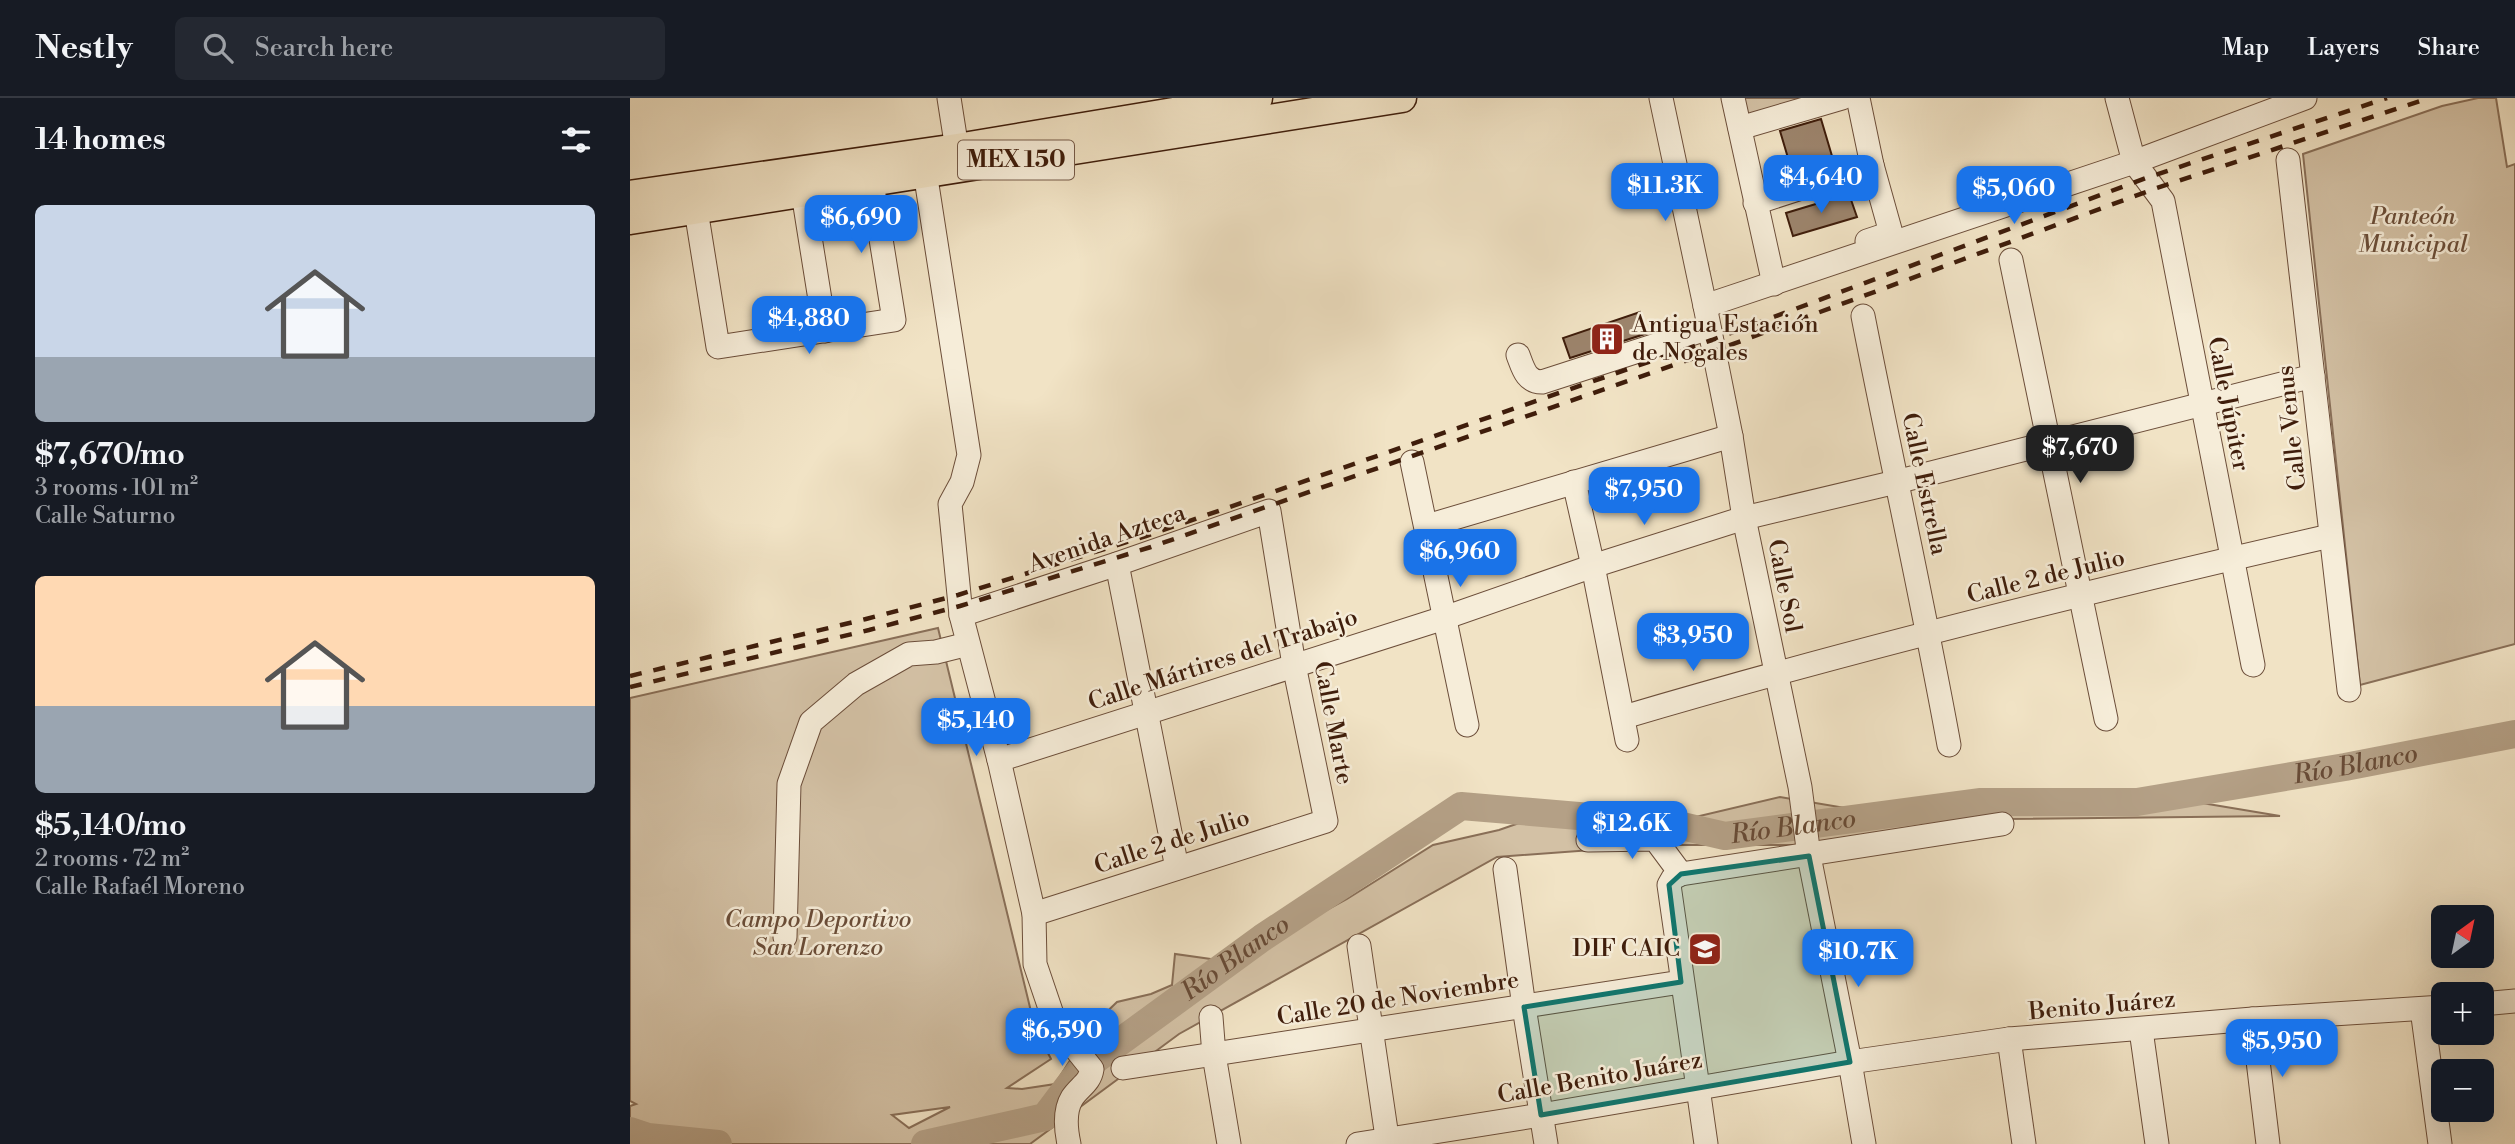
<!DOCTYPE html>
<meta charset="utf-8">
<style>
body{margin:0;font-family:"Libre Bodoni",serif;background:#242831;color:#f1f3f6;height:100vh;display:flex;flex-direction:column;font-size:26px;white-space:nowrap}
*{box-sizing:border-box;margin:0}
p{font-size:23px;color:#9ea1a6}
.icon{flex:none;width:38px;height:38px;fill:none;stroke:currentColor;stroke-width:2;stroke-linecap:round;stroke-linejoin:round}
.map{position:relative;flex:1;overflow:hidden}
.side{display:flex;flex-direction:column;background:#171b24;width:630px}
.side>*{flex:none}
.needle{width:46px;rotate:33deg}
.fabs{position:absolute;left:1801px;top:807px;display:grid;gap:14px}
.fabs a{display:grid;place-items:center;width:63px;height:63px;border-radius:10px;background:#171b24;box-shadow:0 7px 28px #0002;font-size:35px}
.price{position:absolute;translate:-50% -60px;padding:0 16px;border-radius:14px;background:#1a73e8;color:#fff;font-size:23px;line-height:46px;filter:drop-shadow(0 2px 4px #0008)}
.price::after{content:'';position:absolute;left:50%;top:42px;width:21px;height:16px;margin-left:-10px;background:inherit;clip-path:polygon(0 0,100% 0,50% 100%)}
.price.current{background:#222;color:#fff}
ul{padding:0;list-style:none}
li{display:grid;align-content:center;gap:14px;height:371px;padding:0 35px}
li span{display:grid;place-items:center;height:217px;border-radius:10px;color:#555}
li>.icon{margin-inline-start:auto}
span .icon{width:126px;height:126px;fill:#fffc;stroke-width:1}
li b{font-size:30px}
h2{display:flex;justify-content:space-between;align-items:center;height:84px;padding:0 35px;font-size:30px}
header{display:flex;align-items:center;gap:42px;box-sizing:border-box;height:98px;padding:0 35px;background:#171b24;border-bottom:2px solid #363941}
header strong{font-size:33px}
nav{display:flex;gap:38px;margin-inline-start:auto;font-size:24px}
.search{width:490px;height:63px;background:#242831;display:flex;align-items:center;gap:18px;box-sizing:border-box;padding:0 24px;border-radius:10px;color:#9ea1a6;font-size:26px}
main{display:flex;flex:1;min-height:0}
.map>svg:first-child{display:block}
.green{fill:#d3c1a5;stroke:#896f58;stroke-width:2;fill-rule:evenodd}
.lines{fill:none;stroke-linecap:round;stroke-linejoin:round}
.river{stroke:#b4a086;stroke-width:28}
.building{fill:#9c846c;stroke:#3f1d0b;stroke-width:2}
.minor-casing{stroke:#6c4e3a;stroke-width:25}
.major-casing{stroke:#3f1d0b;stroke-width:31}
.minor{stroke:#f6edd9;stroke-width:23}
.major{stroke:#f1e3c5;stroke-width:28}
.rail{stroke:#3f1d0b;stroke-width:4.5;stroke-dasharray:12 12;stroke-linecap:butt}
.marked{fill:#0f766e;fill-opacity:0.2;stroke:#0f766e;stroke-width:5;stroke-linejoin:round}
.labels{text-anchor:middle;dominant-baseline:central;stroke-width:5;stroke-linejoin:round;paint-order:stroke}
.shield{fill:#f6edd9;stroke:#765b49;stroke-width:2}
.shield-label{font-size:23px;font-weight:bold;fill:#3f1d0b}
.park-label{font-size:24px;font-style:italic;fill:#6b4e39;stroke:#f6edd9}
.poi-label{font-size:24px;fill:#3f1d0b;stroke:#f6edd9;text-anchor:start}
.street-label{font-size:24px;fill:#3f1d0b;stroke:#f6edd9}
.water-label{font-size:26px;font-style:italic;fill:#684b36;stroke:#f6edd9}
</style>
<header>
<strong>Nestly</strong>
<div class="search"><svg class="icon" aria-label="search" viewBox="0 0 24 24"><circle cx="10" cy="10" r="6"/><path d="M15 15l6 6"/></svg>Search here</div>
<nav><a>Map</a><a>Layers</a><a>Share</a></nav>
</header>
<main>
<section class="side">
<h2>14 homes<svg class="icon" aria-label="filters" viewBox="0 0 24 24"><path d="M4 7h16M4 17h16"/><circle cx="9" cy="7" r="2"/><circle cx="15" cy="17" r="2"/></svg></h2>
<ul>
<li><span style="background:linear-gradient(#c9d6e8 70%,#9aa5b1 0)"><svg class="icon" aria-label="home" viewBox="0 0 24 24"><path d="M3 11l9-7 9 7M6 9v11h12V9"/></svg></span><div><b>$7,670/mo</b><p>3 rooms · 101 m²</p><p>Calle Saturno</p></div></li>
<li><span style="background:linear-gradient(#ffd9b3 60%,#9aa5b1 0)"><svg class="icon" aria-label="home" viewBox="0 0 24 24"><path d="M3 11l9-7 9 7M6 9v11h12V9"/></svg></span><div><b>$5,140/mo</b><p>2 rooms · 72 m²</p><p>Calle Rafaél Moreno</p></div></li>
</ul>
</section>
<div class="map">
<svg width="1885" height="1046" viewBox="0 0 1885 1046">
<rect width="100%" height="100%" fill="#f1e3c5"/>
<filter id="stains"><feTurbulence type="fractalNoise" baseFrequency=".00286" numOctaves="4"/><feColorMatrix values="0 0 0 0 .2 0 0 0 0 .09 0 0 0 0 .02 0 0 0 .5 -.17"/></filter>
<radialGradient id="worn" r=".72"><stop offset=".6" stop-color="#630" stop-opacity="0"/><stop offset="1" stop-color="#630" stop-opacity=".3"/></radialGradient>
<g class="green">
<path d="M1109,0h82l-77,24z"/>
<path d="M1848,0h18l11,69 8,-3v480l-155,41 -57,-531 139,-48z"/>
<path d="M308,530l97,400 16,31 -44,29 15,1 33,-5 37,-58 25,-24 34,-8 21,-9 3,-31 57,8 115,-63 86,-54 66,-15 49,-17 122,10 110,-26 77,13 207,-21 120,11 96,16 -279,3 -207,26h-134l-163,12 -318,177 -149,110h-400v-38l6,-2 -6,-3v-403zM320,1009l-41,21 -17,-13z"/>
</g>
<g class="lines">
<g class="river">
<path d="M0,1033l18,6 70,7"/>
<path id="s1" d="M295,1046l120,-27 34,-45 16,-12 167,-122 199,-132 212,18 52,12 256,-34h156l208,-35 170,-33"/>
</g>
</g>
<g class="building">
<path d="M1191,21l11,37 -41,12 -11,-37z"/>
<path d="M1219,96l8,23 -64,19 -7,-23z"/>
<path d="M1010,214l8,21 -78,25 -7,-20z"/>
</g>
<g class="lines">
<g class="minor-casing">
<g id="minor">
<path d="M319,0l10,64"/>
<path d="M1031,0l44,208 26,130 13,82 56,269 9,69 41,206 14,82"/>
<path d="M1103,0l41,186"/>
<path d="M1228,0l14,67 19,68 -24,8"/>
<path d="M1487,0l17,64 29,39 90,464"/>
<path d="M1110,30l102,-30"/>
<path d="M293,61l46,296 -7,27 -12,22 11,111 38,145 35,154 1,50 20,59 37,46c-2,14 -13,18 -20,29 -8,13 -6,32 -3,46"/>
<path d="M1658,62l61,530"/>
<path d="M173,95l22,138"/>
<path d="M1125,105l117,-38"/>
<path d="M66,112l22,137 176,-27 -22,-137"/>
<path d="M1381,162l95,459"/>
<path d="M1075,208l429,-144 171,-64"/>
<path d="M1233,218c28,143 60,286 86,429"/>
<path d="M888,257c5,13 8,27 24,27l167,-54"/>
<path d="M782,364l55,263"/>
<path d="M944,384l19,84 34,174"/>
<path d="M797,428l304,-90"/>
<path d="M487,466l60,304"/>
<path d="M331,517l156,-51 152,-53 25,154 32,156 -292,93"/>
<path d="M994,619c233,-69 469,-127 706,-181"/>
<path d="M369,662l445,-142 149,-52 151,-48 152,-36 417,-106"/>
<path d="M958,742l67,-1 26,35"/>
<path d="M875,771l19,138 22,137"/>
<path d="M155,839l4,-153 22,-62 45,-38 53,-30 27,-2 32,-8"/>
<path d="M729,848l29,198"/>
<path d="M1852,906l33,-3"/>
<path d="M1792,911l18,135"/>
<path d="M581,919l3,38 15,89"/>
<path d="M1623,921l15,125"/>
<path d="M1511,932l16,114"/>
<path d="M1379,941l15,105"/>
<path d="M493,970l558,-86"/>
<path d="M728,1046l183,-29 309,-53 159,-23 244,-20 190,-12"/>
<path d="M1076,1046l-37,-259 4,-7 8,-4 321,-50"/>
</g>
</g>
<g class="major-casing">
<g id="major">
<path d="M0,97l327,-47 301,-50"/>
<path d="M0,122l772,-122"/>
</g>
</g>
<use href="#minor" class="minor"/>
<use href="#major" class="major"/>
<g class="rail">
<path d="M0,578l236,-57 92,-24 188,-59 566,-196 434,-162 241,-80"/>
<path d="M0,589l239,-57 91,-24 191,-59 563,-196 440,-162 275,-91"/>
</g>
</g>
<path class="marked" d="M1179,758l41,206 -309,53 -17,-108 157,-25 -12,-97 12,-11z"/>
<defs>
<g id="building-square" transform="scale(1.75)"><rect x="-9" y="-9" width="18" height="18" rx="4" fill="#8f2418" stroke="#f6edd9"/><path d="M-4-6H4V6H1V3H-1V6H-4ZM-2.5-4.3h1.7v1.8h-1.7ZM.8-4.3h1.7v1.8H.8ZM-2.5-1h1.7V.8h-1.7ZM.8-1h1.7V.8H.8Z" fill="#fff"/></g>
<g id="school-square" transform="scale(1.75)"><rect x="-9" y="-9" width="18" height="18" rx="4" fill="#8f2418" stroke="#f6edd9"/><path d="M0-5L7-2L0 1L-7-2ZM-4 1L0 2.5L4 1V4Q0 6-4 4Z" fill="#fff"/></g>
</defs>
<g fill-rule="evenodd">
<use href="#building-square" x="977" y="241"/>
<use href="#school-square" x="1075" y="851"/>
</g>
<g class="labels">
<rect class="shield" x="328" y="42.5" width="116" height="39" rx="5"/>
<g class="shield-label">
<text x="386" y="62">MEX 150</text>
</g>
<g class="park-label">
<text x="1783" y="119">Panteón<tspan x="1783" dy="28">Municipal</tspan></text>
<text x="188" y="822">Campo Deportivo<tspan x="188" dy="28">San Lorenzo</tspan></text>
</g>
<g class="poi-label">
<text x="1002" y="227">Antigua Estación<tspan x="1002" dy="28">de Nogales</tspan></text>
<text x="1050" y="851" text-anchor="end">DIF CAIC</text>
</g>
<g class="street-label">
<text transform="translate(1598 306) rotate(79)">Calle Júpiter</text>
<text transform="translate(1662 330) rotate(-96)">Calle Venus</text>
<text transform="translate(1294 386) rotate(78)">Calle Estrella</text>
<text transform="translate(477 441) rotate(-19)">Avenida Azteca</text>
<text transform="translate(1416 479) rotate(-14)">Calle 2 de Julio</text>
<text transform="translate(1154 488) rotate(79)">Calle Sol</text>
<text transform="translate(593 562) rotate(-18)">Calle Mártires del Trabajo</text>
<text transform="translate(703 625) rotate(79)">Calle Marte</text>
<text transform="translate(542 744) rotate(-18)">Calle 2 de Julio</text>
<text transform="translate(768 901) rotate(-9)">Calle 20 de Noviembre</text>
<text transform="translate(1472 908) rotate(-5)">Benito Juárez</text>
<text transform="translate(970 980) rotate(-10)">Calle Benito Juárez</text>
</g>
<g class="water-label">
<text stroke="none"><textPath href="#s1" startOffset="1547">Río Blanco</textPath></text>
<text stroke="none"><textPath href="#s1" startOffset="980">Río Blanco</textPath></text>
<text stroke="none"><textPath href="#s1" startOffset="373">Río Blanco</textPath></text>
</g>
</g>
<rect width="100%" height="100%" filter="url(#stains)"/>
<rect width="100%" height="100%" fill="url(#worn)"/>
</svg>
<div class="fabs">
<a><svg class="needle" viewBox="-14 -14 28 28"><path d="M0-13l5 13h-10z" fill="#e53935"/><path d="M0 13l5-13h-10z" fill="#9ea1a6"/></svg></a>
<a>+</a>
<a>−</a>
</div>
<b class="price" style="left:1191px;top:117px">$4,640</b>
<b class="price" style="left:1035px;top:125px">$11.3K</b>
<b class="price" style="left:1384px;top:128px">$5,060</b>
<b class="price" style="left:231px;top:157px">$6,690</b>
<b class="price" style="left:179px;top:258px">$4,880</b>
<b class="price current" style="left:1450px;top:387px">$7,670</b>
<b class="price" style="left:1014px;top:429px">$7,950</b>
<b class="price" style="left:830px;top:491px">$6,960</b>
<b class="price" style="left:1063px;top:575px">$3,950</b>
<b class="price" style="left:346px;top:660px">$5,140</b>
<b class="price" style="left:1002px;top:763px">$12.6K</b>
<b class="price" style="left:1228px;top:891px">$10.7K</b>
<b class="price" style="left:432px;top:970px">$6,590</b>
<b class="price" style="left:1652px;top:981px">$5,950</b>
</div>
</main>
